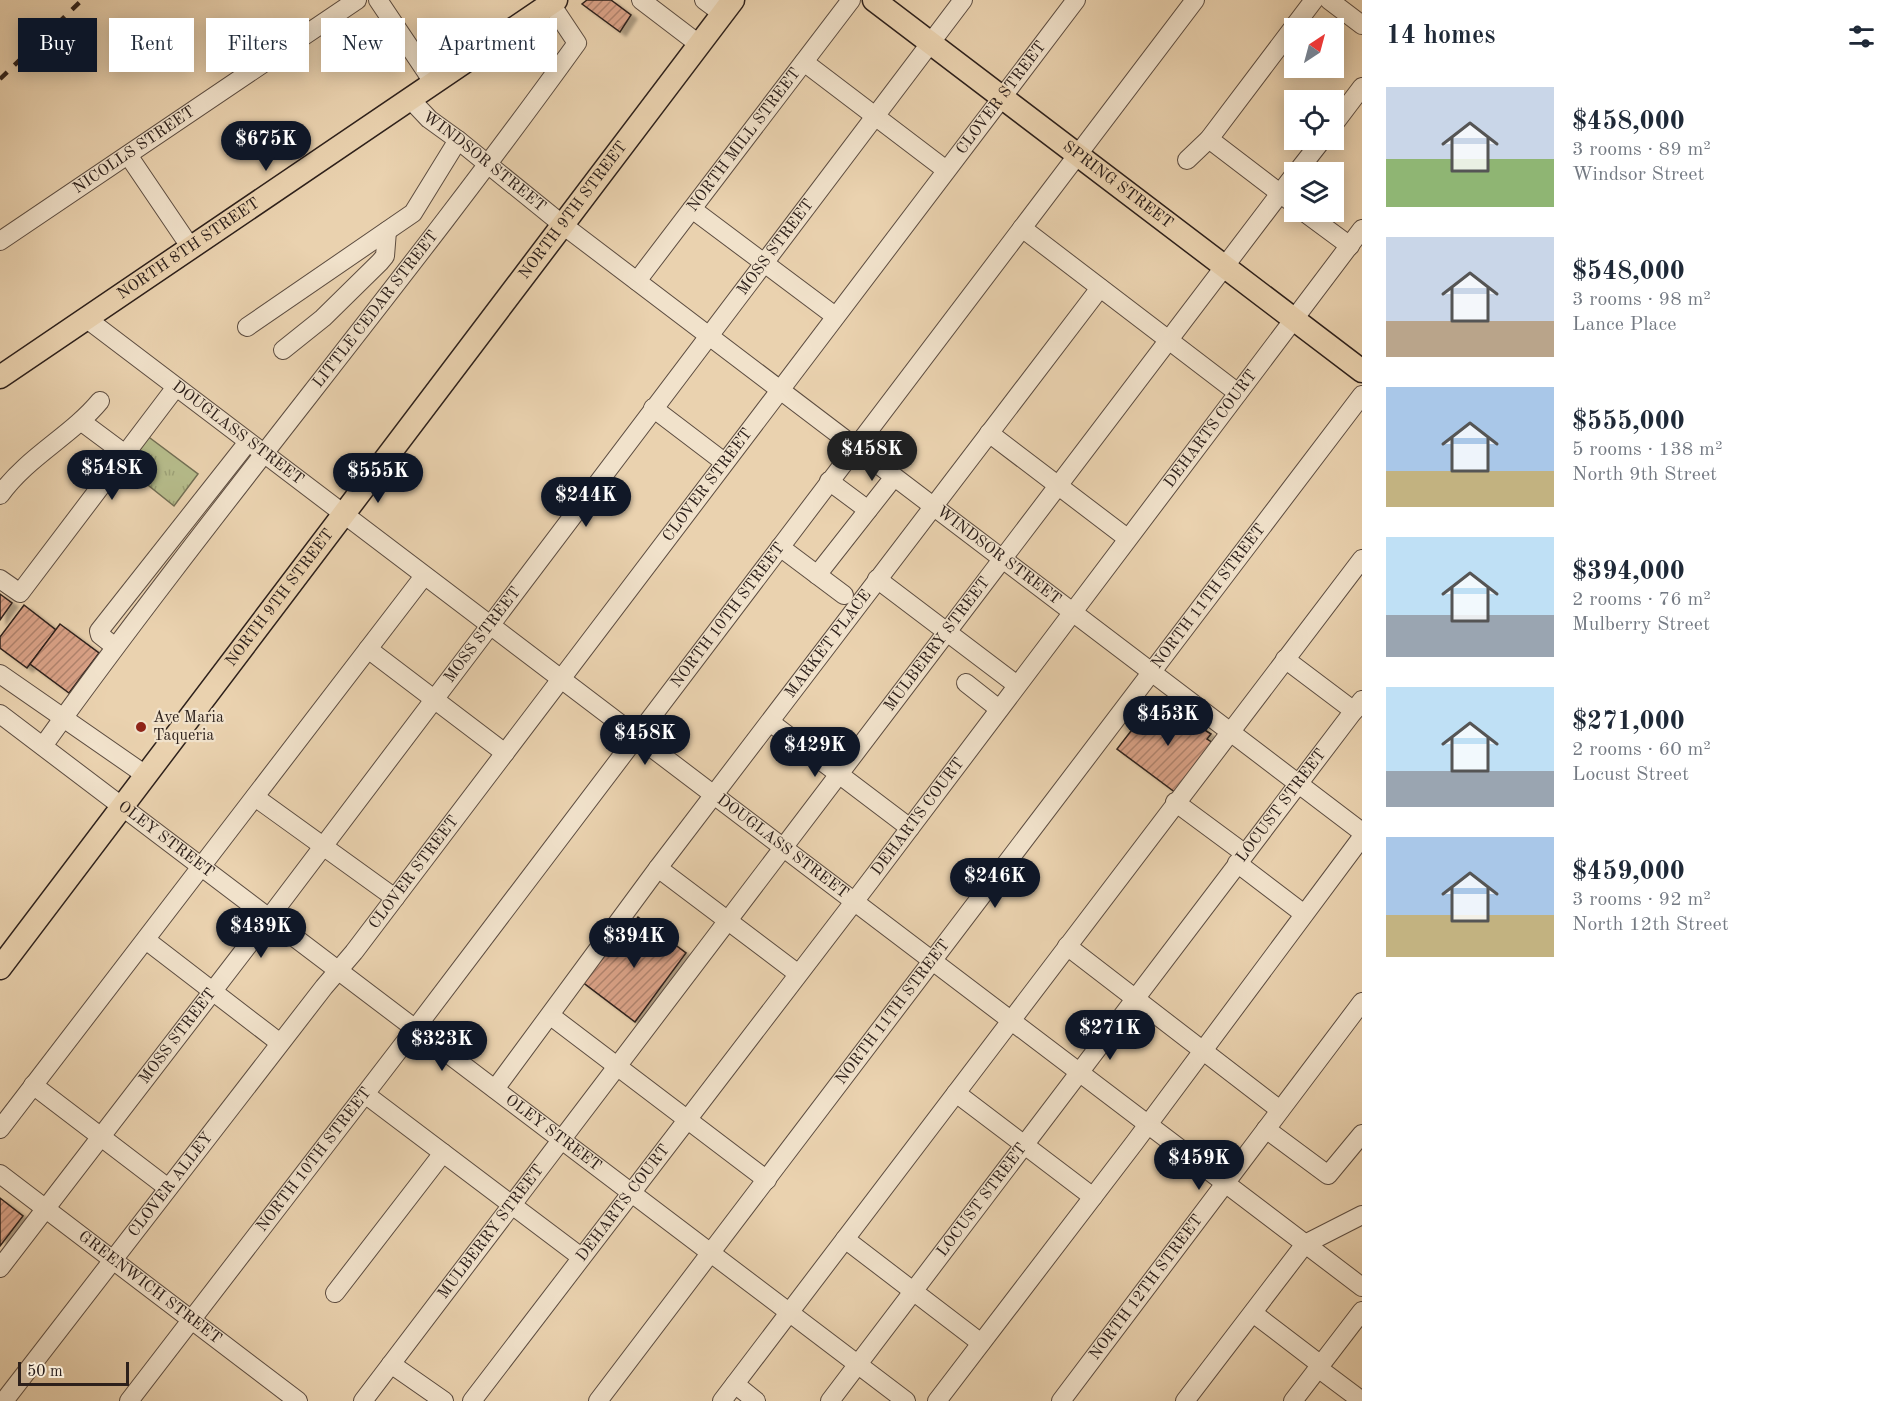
<!DOCTYPE html>
<meta charset="utf-8">
<style>
body{margin:0;font-family:"Old Standard TT",serif;background:#f2f2f3;color:#1f2937;height:100vh;display:flex;flex-direction:column;font-size:22px;white-space:nowrap}
*{box-sizing:border-box;margin:0}
p{font-size:20px;color:#747a83}
.icon{flex:none;width:33px;height:33px;fill:none;stroke:currentColor;stroke-width:2;stroke-linecap:round;stroke-linejoin:round}
.map{position:relative;flex:1;overflow:hidden}
.panel{display:flex;flex-direction:column;background:#fff;width:540px}
.panel>*{flex:none}
.guide{position:absolute;left:18px;top:18px;width:570px;height:54px;display:flex;gap:12px}
.needle{width:39px;rotate:36deg}
.tools{position:absolute;left:1284px;top:18px;display:grid;gap:12px}
.tools a{display:grid;place-items:center;width:60px;height:60px;border-radius:0px;background:#fff;box-shadow:0 3px 15px #0003;font-size:30px}
.scale{position:absolute;left:18px;bottom:15px;width:111px;box-sizing:border-box;padding-left:6px;border:3px solid #2d201b;border-top:0;font-size:16px;line-height:21px;white-space:nowrap;color:#2d201b;-webkit-text-stroke:4px #f1e2cb;paint-order:stroke}
.price{position:absolute;translate:-50% -51px;padding:0 14px;border-radius:21px;background:#111827;color:#fff;font-size:20px;line-height:39px;filter:drop-shadow(0 2px 3px #0008)}
.price::after{content:'';position:absolute;left:50%;top:36px;width:18px;height:14px;margin-left:-9px;background:inherit;clip-path:polygon(0 0,100% 0,50% 100%)}
.price.current{background:#222;color:#fff}
ul{padding:0;list-style:none}
li{display:flex;align-items:center;gap:18px;height:150px;padding:0 24px}
li span{display:grid;place-items:center;flex:none;width:168px;height:120px;border-radius:0px;color:#555}
li>.icon{margin-inline-start:auto}
span .icon{width:72px;height:72px;fill:#fffc;stroke-width:1}
li b{font-size:26px}
h2{display:flex;justify-content:space-between;align-items:center;height:72px;padding:0 24px;font-size:26px}
.chip{padding:0 21px;border-radius:0px;background:#fff;box-shadow:0 3px 15px #0003;font-size:21px;line-height:54px}
.chip.current{background:#111827;color:#fff}
main{display:flex;flex:1;min-height:0}
.map>svg:first-child{display:block}
.park{fill:url(#park-tufts);stroke:#726e53;stroke-width:1.5}
.building{fill:url(#building-hatch);stroke:#2d201b;stroke-width:1.5;filter:url(#shadow)}
.lines{fill:none;stroke-linecap:round;stroke-linejoin:round}
.minor-casing{stroke:#5c4c40;stroke-width:20}
.major-casing{stroke:#2d201b;stroke-width:25}
.minor{stroke:#f1e2cb;stroke-width:18}
.major{stroke:#ead2af;stroke-width:22}
.rail{stroke:#2d201b;stroke-width:4.5;stroke-dasharray:10 10;stroke-linecap:butt}
.poi-dot{fill:#8f2418;stroke:#f1e2cb;stroke-width:2}
.labels{text-anchor:middle;dominant-baseline:central;stroke-width:4.5;stroke-linejoin:round;paint-order:stroke}
.street-label{font-size:16px;fill:#2d201b;stroke:#f1e2cb}
.poi-label{font-size:16px;fill:#2d201b;stroke:#f1e2cb;text-anchor:start}
</style>
<main>
<div class="map">
<svg width="1362" height="1401" viewBox="0 0 1362 1401">
<defs>
<pattern id="park-tufts" width="24" height="20" patternUnits="userSpaceOnUse" patternTransform="scale(1.5)"><rect width="24" height="20" fill="#b6bc8b"/><path d="M3 7l-1-3M5 7V3M7 7l1-3M15 17l-1-3M17 17v-4M19 17l1-3" fill="none" stroke="#9da177"/></pattern>
<pattern id="building-hatch" width="6" height="6" patternUnits="userSpaceOnUse" patternTransform="scale(1.5)"><rect width="6" height="6" fill="#d9a186"/><path d="M-1 1l2-2M0 6l6-6M5 7l2-2" fill="none" stroke="#b0836d"/></pattern>
<filter id="shadow"><feDropShadow dx="6" dy="4" stdDeviation="1.5" flood-color="#0004"/></filter>
</defs>
<rect width="100%" height="100%" fill="#ead2af"/>
<filter id="stains"><feTurbulence type="fractalNoise" baseFrequency=".00333" numOctaves="4"/><feColorMatrix values="0 0 0 0 .2 0 0 0 0 .09 0 0 0 0 .02 0 0 0 .5 -.17"/></filter>
<radialGradient id="worn" r=".72"><stop offset=".6" stop-color="#630" stop-opacity="0"/><stop offset="1" stop-color="#630" stop-opacity=".3"/></radialGradient>
<path class="park" d="M146,435l52,39 -24,32 -51,-41z"/>
<g class="building">
<path d="M587,0h24l20,15 -11,17 -38,-28z"/>
<path d="M0,594l12,9 -12,17z"/>
<path d="M24,605l32,25 -29,38 -27,-20v-11z"/>
<path d="M60,624l39,29 -30,40 -39,-29z"/>
<path d="M1164,699l10,8 -2,2 39,25 -4,5 6,4 -37,50 -59,-44 17,-22 6,5 7,-10 3,3 11,-14 -4,-3z"/>
<path d="M638,917l48,36 -51,69 -54,-41 29,-38 5,4z"/>
<path d="M0,1198l23,18 -23,30z"/>
</g>
<g class="lines">
<g class="minor-casing">
<g id="minor">
<path d="M378,0l55,82"/>
<path d="M641,0l59,45"/>
<path d="M704,0l19,14"/>
<path d="M1329,0l33,25"/>
<path d="M804,62l142,108"/>
<path id="s1" d="M411,100l18,19 29,21 105,85 799,607"/>
<path d="M1334,124l28,-37"/>
<path d="M1209,139l85,65"/>
<path d="M128,155l63,93"/>
<path d="M1187,160l22,-21 105,-139"/>
<path d="M1297,172l25,-32"/>
<path d="M692,209l143,107"/>
<path d="M1304,212l46,34"/>
<path d="M1022,228l216,165"/>
<path id="s2" d="M0,241l357,-241"/>
<path id="s3" d="M637,281l214,-281"/>
<path id="s4" d="M87,319l1275,968"/>
<path d="M247,327l166,-114 45,-73"/>
<path d="M283,350l40,-32 57,-56 5,-6 2,-25"/>
<path d="M653,408l71,54"/>
<path d="M82,422l43,32"/>
<path d="M989,433l138,105"/>
<path d="M829,481l39,29"/>
<path d="M0,495c27,-38 71,-59 100,-94"/>
<path d="M780,547l64,48"/>
<path d="M817,575l77,-98"/>
<path d="M0,579l20,14 156,-206"/>
<path d="M877,579l140,106"/>
<path d="M114,646l-14,-11 -1,-4 149,-189"/>
<path d="M368,649l137,104"/>
<path d="M1285,659l69,52"/>
<path d="M0,674l147,102"/>
<path d="M966,683l33,26"/>
<path id="s5" d="M0,714l906,687"/>
<path d="M770,722l140,106"/>
<path id="s6" d="M43,746c172,-239 362,-464 534,-703l-26,-39"/>
<path d="M255,797l140,101"/>
<path d="M1175,802l69,51"/>
<path d="M1237,863l67,51"/>
<path d="M658,868l139,105"/>
<path d="M146,940l134,103"/>
<path d="M1067,946l213,164"/>
<path d="M551,1016l216,164"/>
<path d="M33,1085l135,103"/>
<path id="s7" d="M495,1089l163,-221 442,-580"/>
<path d="M956,1093l137,104"/>
<path d="M365,1094l216,163"/>
<path d="M0,1129l424,-553"/>
<path d="M1266,1129l62,46 34,-41"/>
<path id="s8" d="M0,1174l298,227"/>
<path d="M845,1239l136,104"/>
<path id="s9" d="M0,1268l269,-350 694,-918"/>
<path d="M335,1293l108,-140"/>
<path d="M1253,1313l68,52"/>
<path d="M391,1364l53,37"/>
<path d="M1318,1368l44,33"/>
<path d="M735,1384l21,17"/>
<path id="s10" d="M4,1401l320,-414 30,-35 722,-952"/>
<path id="s11" d="M129,1401l286,-372 780,-1029"/>
<path id="s12" d="M363,1401l931,-1226"/>
<path id="s13" d="M472,1401l398,-520 492,-652"/>
<path id="s14" d="M598,1401l764,-1006"/>
<path d="M722,1401l640,-842"/>
<path id="s15" d="M830,1401l532,-701"/>
<path d="M937,1401l198,-259 227,-305"/>
<path id="s16" d="M1061,1401l301,-399"/>
<path d="M1185,1401l120,-157 57,-29"/>
<path d="M1293,1401l69,-90"/>
</g>
</g>
<g class="major-casing">
<g id="major">
<path id="s17" d="M874,0l488,371"/>
<path id="s18" d="M0,377l556,-377"/>
<path id="s19" d="M0,968l733,-968"/>
</g>
</g>
<use href="#minor" class="minor"/>
<use href="#major" class="major"/>
<path class="rail" d="M0,79l82,-79"/>
</g>
<circle class="poi-dot" cx="141" cy="727" r="6"/>
<g class="labels">
<g class="street-label">
<text stroke="none"><textPath href="#s10" startOffset="1641">CLOVER STREET</textPath></text>
<text stroke="none"><textPath href="#s3" startOffset="177">NORTH MILL STREET</textPath></text>
<text stroke="none"><textPath href="#s2" startOffset="162">NICOLLS STREET</textPath></text>
<text stroke="none"><textPath href="#s1" startOffset="96">WINDSOR STREET</textPath></text>
<text stroke="none"><textPath href="#s17" startOffset="306">SPRING STREET</textPath></text>
<text stroke="none"><textPath href="#s19" startOffset="950">NORTH 9TH STREET</textPath></text>
<text stroke="none"><textPath href="#s9" startOffset="1282">MOSS STREET</textPath></text>
<text stroke="none"><textPath href="#s18" startOffset="228">NORTH 8TH STREET</textPath></text>
<text stroke="none"><textPath href="#s6" startOffset="549">LITTLE CEDAR STREET</textPath></text>
<text stroke="none"><textPath href="#s13" startOffset="1221">DEHARTS COURT</textPath></text>
<text stroke="none"><textPath href="#s4" startOffset="189">DOUGLASS STREET</textPath></text>
<text stroke="none"><textPath href="#s10" startOffset="1155">CLOVER STREET</textPath></text>
<text stroke="none"><textPath href="#s1" startOffset="744">WINDSOR STREET</textPath></text>
<text stroke="none"><textPath href="#s14" startOffset="1010">NORTH 11TH STREET</textPath></text>
<text stroke="none"><textPath href="#s19" startOffset="464">NORTH 9TH STREET</textPath></text>
<text stroke="none"><textPath href="#s11" startOffset="988">NORTH 10TH STREET</textPath></text>
<text stroke="none"><textPath href="#s9" startOffset="796">MOSS STREET</textPath></text>
<text stroke="none"><textPath href="#s7" startOffset="556">MARKET PLACE</textPath></text>
<text stroke="none"><textPath href="#s12" startOffset="950">MULBERRY STREET</textPath></text>
<text stroke="none"><textPath href="#s15" startOffset="747">LOCUST STREET</textPath></text>
<text stroke="none"><textPath href="#s13" startOffset="735">DEHARTS COURT</textPath></text>
<text stroke="none"><textPath href="#s5" startOffset="208">OLEY STREET</textPath></text>
<text stroke="none"><textPath href="#s4" startOffset="873">DOUGLASS STREET</textPath></text>
<text stroke="none"><textPath href="#s10" startOffset="669">CLOVER STREET</textPath></text>
<text stroke="none"><textPath href="#s14" startOffset="488">NORTH 11TH STREET</textPath></text>
<text stroke="none"><textPath href="#s9" startOffset="292">MOSS STREET</textPath></text>
<text stroke="none"><textPath href="#s5" startOffset="694">OLEY STREET</textPath></text>
<text stroke="none"><textPath href="#s11" startOffset="304">NORTH 10TH STREET</textPath></text>
<text stroke="none"><textPath href="#s10" startOffset="273">CLOVER ALLEY</textPath></text>
<text stroke="none"><textPath href="#s15" startOffset="252">LOCUST STREET</textPath></text>
<text stroke="none"><textPath href="#s13" startOffset="249">DEHARTS COURT</textPath></text>
<text stroke="none"><textPath href="#s12" startOffset="212">MULBERRY STREET</textPath></text>
<text stroke="none"><textPath href="#s8" startOffset="188">GREENWICH STREET</textPath></text>
<text stroke="none"><textPath href="#s16" startOffset="142">NORTH 12TH STREET</textPath></text>
</g>
<g class="poi-label">
<text x="153" y="718">Ave Maria<tspan x="153" dy="18">Taqueria</tspan></text>
</g>
</g>
<rect width="100%" height="100%" filter="url(#stains)"/>
<rect width="100%" height="100%" fill="url(#worn)"/>
</svg>
<div class="tools">
<a><svg class="needle" viewBox="-14 -14 28 28"><path d="M0-13l5 13h-10z" fill="#e53935"/><path d="M0 13l5-13h-10z" fill="#747a83"/></svg></a>
<a><svg class="icon" aria-label="locate" viewBox="0 0 24 24"><circle cx="12" cy="12" r="6"/><path d="M12 2v4M12 18v4M2 12h4M18 12h4"/></svg></a>
<a><svg class="icon" aria-label="layers" viewBox="0 0 24 24"><path d="M12 4l9 5-9 5-9-5zM3 14l9 5 9-5"/></svg></a>
</div>
<div class="scale">50 m</div>
<b class="price" style="left:266px;top:172px">$675K</b>
<b class="price current" style="left:872px;top:482px">$458K</b>
<b class="price" style="left:112px;top:501px">$548K</b>
<b class="price" style="left:378px;top:504px">$555K</b>
<b class="price" style="left:586px;top:528px">$244K</b>
<b class="price" style="left:1168px;top:747px">$453K</b>
<b class="price" style="left:645px;top:766px">$458K</b>
<b class="price" style="left:815px;top:778px">$429K</b>
<b class="price" style="left:995px;top:909px">$246K</b>
<b class="price" style="left:261px;top:959px">$439K</b>
<b class="price" style="left:634px;top:969px">$394K</b>
<b class="price" style="left:1110px;top:1061px">$271K</b>
<b class="price" style="left:442px;top:1072px">$323K</b>
<b class="price" style="left:1199px;top:1191px">$459K</b>
<div class="guide">
<a class="chip current">Buy</a>
<a class="chip">Rent</a>
<a class="chip">Filters</a>
<a class="chip">New</a>
<a class="chip">Apartment</a>
</div>
</div>
<section class="panel">
<h2>14 homes<svg class="icon" aria-label="filters" viewBox="0 0 24 24"><path d="M4 7h16M4 17h16"/><circle cx="9" cy="7" r="2"/><circle cx="15" cy="17" r="2"/></svg></h2>
<ul>
<li><span style="background:linear-gradient(#c9d6e8 60%,#8fb573 0)"><svg class="icon" aria-label="home" viewBox="0 0 24 24"><path d="M3 11l9-7 9 7M6 9v11h12V9"/></svg></span><div><b>$458,000</b><p>3 rooms · 89 m²</p><p>Windsor Street</p></div></li>
<li><span style="background:linear-gradient(#c9d6e8 70%,#b9a48a 0)"><svg class="icon" aria-label="home" viewBox="0 0 24 24"><path d="M3 11l9-7 9 7M6 9v11h12V9"/></svg></span><div><b>$548,000</b><p>3 rooms · 98 m²</p><p>Lance Place</p></div></li>
<li><span style="background:linear-gradient(#a9c7e8 70%,#c2b280 0)"><svg class="icon" aria-label="home" viewBox="0 0 24 24"><path d="M3 11l9-7 9 7M6 9v11h12V9"/></svg></span><div><b>$555,000</b><p>5 rooms · 138 m²</p><p>North 9th Street</p></div></li>
<li><span style="background:linear-gradient(#bfe0f5 65%,#9aa5b1 0)"><svg class="icon" aria-label="home" viewBox="0 0 24 24"><path d="M3 11l9-7 9 7M6 9v11h12V9"/></svg></span><div><b>$394,000</b><p>2 rooms · 76 m²</p><p>Mulberry Street</p></div></li>
<li><span style="background:linear-gradient(#bfe0f5 70%,#9aa5b1 0)"><svg class="icon" aria-label="home" viewBox="0 0 24 24"><path d="M3 11l9-7 9 7M6 9v11h12V9"/></svg></span><div><b>$271,000</b><p>2 rooms · 60 m²</p><p>Locust Street</p></div></li>
<li><span style="background:linear-gradient(#a9c7e8 65%,#c2b280 0)"><svg class="icon" aria-label="home" viewBox="0 0 24 24"><path d="M3 11l9-7 9 7M6 9v11h12V9"/></svg></span><div><b>$459,000</b><p>3 rooms · 92 m²</p><p>North 12th Street</p></div></li>
</ul>
</section>
</main>
